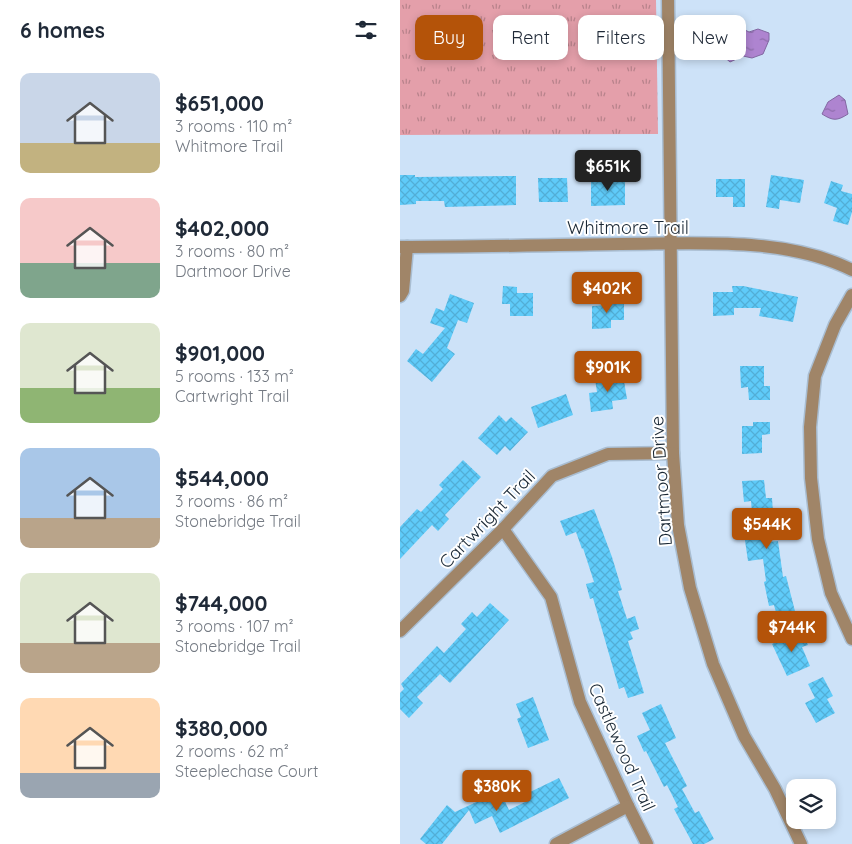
<!DOCTYPE html>
<meta charset="utf-8">
<style>
body{margin:0;font-family:Quicksand,sans-serif;background:#f2f2f3;color:#1f2937;height:100vh;display:flex;flex-direction:column;font-size:19px;white-space:nowrap}
*{box-sizing:border-box;margin:0}
p{font-size:16px;color:#747a83}
.icon{flex:none;width:28px;height:28px;fill:none;stroke:currentColor;stroke-width:2;stroke-linecap:round;stroke-linejoin:round}
.map{position:relative;flex:1;overflow:hidden}
.panel{display:flex;flex-direction:column;background:#fff;width:400px}
.panel>*{flex:none}
.guide{position:absolute;left:15px;top:15px;width:361px;height:45px;display:flex;gap:10px}
.buttons{position:absolute;left:386px;top:779px;display:grid;gap:10px}
.buttons a{display:grid;place-items:center;width:50px;height:50px;border-radius:10px;background:#fff;box-shadow:0 2px 8px #0003;font-size:25px}
.price{position:absolute;translate:-50% -42px;padding:0 11px;border-radius:5px;background:#b45309;color:#fff;font-size:16px;line-height:32px;filter:drop-shadow(0 1px 2px #0008)}
.price::after{content:'';position:absolute;left:50%;top:30px;width:15px;height:11px;margin-left:-8px;background:inherit;clip-path:polygon(0 0,100% 0,50% 100%)}
.price.current{background:#222;color:#fff}
ul{padding:0;list-style:none}
li{display:flex;align-items:center;gap:15px;height:125px;padding:0 20px}
li span{display:grid;place-items:center;flex:none;width:140px;height:100px;border-radius:10px;color:#555}
li>.icon{margin-inline-start:auto}
span .icon{width:60px;height:60px;fill:#fffc;stroke-width:1}
li b{font-size:21px}
h2{display:flex;justify-content:space-between;align-items:center;height:60px;padding:0 20px;font-size:21px}
.tag{padding:0 18px;border-radius:10px;background:#fff;box-shadow:0 2px 8px #0003;font-size:18px;line-height:45px}
.tag.current{background:#b45309;color:#fff}
main{display:flex;flex:1;min-height:0}
.map>svg:first-child{display:block}
.park{fill:url(#park-tufts)}
.water{fill:url(#water-ripples);stroke:#8268a2}
.building{fill:url(#building-cross-hatch)}
.lines{fill:none;stroke-linecap:round;stroke-linejoin:round}
.minor-casing{stroke:#a9bdd1;stroke-width:15}
.minor{stroke:#a08568;stroke-width:12}
.labels{text-anchor:middle;dominant-baseline:central;stroke-width:4;stroke-linejoin:round;paint-order:stroke}
.street-label{font-size:18px;fill:#1a2835;stroke:#fff}
</style>
<main>
<section class="panel">
<h2>6 homes<svg class="icon" aria-label="filters" viewBox="0 0 24 24"><path d="M4 7h16M4 17h16"/><circle cx="9" cy="7" r="2"/><circle cx="15" cy="17" r="2"/></svg></h2>
<ul>
<li><span style="background:linear-gradient(#c9d6e8 70%,#c2b280 0)"><svg class="icon" aria-label="home" viewBox="0 0 24 24"><path d="M3 11l9-7 9 7M6 9v11h12V9"/></svg></span><div><b>$651,000</b><p>3 rooms · 110 m²</p><p>Whitmore Trail</p></div></li>
<li><span style="background:linear-gradient(#f6c9c9 65%,#7fa58c 0)"><svg class="icon" aria-label="home" viewBox="0 0 24 24"><path d="M3 11l9-7 9 7M6 9v11h12V9"/></svg></span><div><b>$402,000</b><p>3 rooms · 80 m²</p><p>Dartmoor Drive</p></div></li>
<li><span style="background:linear-gradient(#dfe7d0 65%,#8fb573 0)"><svg class="icon" aria-label="home" viewBox="0 0 24 24"><path d="M3 11l9-7 9 7M6 9v11h12V9"/></svg></span><div><b>$901,000</b><p>5 rooms · 133 m²</p><p>Cartwright Trail</p></div></li>
<li><span style="background:linear-gradient(#a9c7e8 70%,#b9a48a 0)"><svg class="icon" aria-label="home" viewBox="0 0 24 24"><path d="M3 11l9-7 9 7M6 9v11h12V9"/></svg></span><div><b>$544,000</b><p>3 rooms · 86 m²</p><p>Stonebridge Trail</p></div></li>
<li><span style="background:linear-gradient(#dfe7d0 70%,#b9a48a 0)"><svg class="icon" aria-label="home" viewBox="0 0 24 24"><path d="M3 11l9-7 9 7M6 9v11h12V9"/></svg></span><div><b>$744,000</b><p>3 rooms · 107 m²</p><p>Stonebridge Trail</p></div></li>
<li><span style="background:linear-gradient(#ffd9b3 75%,#9aa5b1 0)"><svg class="icon" aria-label="home" viewBox="0 0 24 24"><path d="M3 11l9-7 9 7M6 9v11h12V9"/></svg></span><div><b>$380,000</b><p>2 rooms · 62 m²</p><p>Steeplechase Court</p></div></li>
</ul>
</section>
<div class="map">
<svg width="452" height="844" viewBox="0 0 452 844">
<defs>
<pattern id="park-tufts" width="24" height="20" patternUnits="userSpaceOnUse" patternTransform="scale(1.25)"><rect width="24" height="20" fill="#e49faa"/><path d="M3 7l-1-3M5 7V3M7 7l1-3M15 17l-1-3M17 17v-4M19 17l1-3" fill="none" stroke="#b8828b"/></pattern>
<pattern id="water-ripples" width="26" height="14" patternUnits="userSpaceOnUse" patternTransform="scale(1.25)"><rect width="26" height="14" fill="#ae84d0"/><path d="M2 4q2-2 4 0t4 0M15 11q2-2 4 0t4 0" fill="none" stroke="#8d6caa"/></pattern>
<pattern id="building-cross-hatch" width="8" height="8" patternUnits="userSpaceOnUse" patternTransform="scale(1.25)"><rect width="8" height="8" fill="#5fcbf9"/><path d="M0 0l8 8M0 8l8-8" fill="none" stroke="#52aed6"/></pattern>
</defs>
<rect width="100%" height="100%" fill="#cde2f8"/>
<path class="park" d="M0,0h256l2,134 -258,1z"/>
<g class="water">
<path d="M333,24l16,8 9,-3 11,4v7l-6,14 -11,4 -9,-2 -13,6 -8,-7v-19l2,-10z"/>
<path d="M439,95l6,5 3,14c-11,7 -15,7 -26,0l6,-12z"/>
</g>
<g class="building">
<path d="M0,175h15v2l101,-1v29l-71,2 -1,-6h-28v3l-16,1z"/>
<path d="M371,175l33,5 -4,23 -20,-3 -1,9 -13,-2z"/>
<path d="M191,177l34,1v27l-34,1z"/>
<path d="M138,178h29l1,24h-29z"/>
<path d="M316,179h29v28h-12v-10h-17z"/>
<path d="M431,181l12,4 -2,6 11,3v18l-4,13 -15,-4 4,-13 -13,-5z"/>
<path d="M103,286l14,1v6h16v23h-23v-12h-8z"/>
<path d="M332,286h11l55,11 -5,25 -34,-6 2,-8h-27v7l-21,1v-24h20z"/>
<path d="M50,294l24,9 -7,20 -9,-3 -11,28 8,6 -23,28 -25,-21 9,-12 7,5 22,-26 -15,-5 6,-15 8,3z"/>
<path d="M210,300h14v20h-13v8l-19,1v-23l18,-1z"/>
<path d="M340,366h24v20h6v14h-21l-1,-13 -7,1z"/>
<path d="M223,375l4,24 -15,2 1,8 -22,3 -2,-19 8,-1 -2,-13z"/>
<path d="M166,394l7,21 -35,13 -7,-21z"/>
<path d="M99,415l7,7 5,-5 17,15 -18,19 -5,-5 -8,9 -19,-17z"/>
<path d="M353,422h17v12l-8,1v18l-20,1v-28h11z"/>
<path d="M63,460l18,17 -36,38 4,4 -11,12 -6,-6 -32,34v-32l17,-18 4,3 22,-23 -4,-4z"/>
<path d="M364,480l2,18h6l1,15 -9,1 4,28 10,-1 5,36 3,-1 10,39 -18,5 -4,-15 -5,1 -5,-24 2,-1 -3,-22 -15,2 -5,-34 10,-1 -2,-25 -7,1 -2,-21z"/>
<path d="M194,509l18,48 10,33 -4,1 9,28 8,-3 4,13 -9,3 3,7 -5,2 16,52 -16,5 -4,-11 -5,2 -26,-91 -3,1 -4,-15 8,-2 -11,-34 -1,1 -6,-17 -10,4 -6,-15z"/>
<path d="M90,603l19,17 -59,63 -10,-9 -23,23 6,6 -14,15 -9,-9v-16l4,-4 -3,-5 36,-38 7,7 22,-24 -5,-5 11,-12 5,5z"/>
<path d="M402,631l6,14 -6,2 8,19 -23,10 -15,-32z"/>
<path d="M423,677l10,19 -6,3 8,14 -19,10 -11,-20 10,-5 -7,-14z"/>
<path d="M133,697l16,43 -21,8 -11,-29 4,-2 -5,-13z"/>
<path d="M261,704l15,34 -11,5 22,43 -5,3 13,24 4,-2 15,28 -10,5h-11l-19,-35 4,-2 -11,-22 -3,2 -18,-36 -2,1 -7,-16 13,-6 -8,-17z"/>
<path d="M159,778l10,20 -69,35 -8,-17 -17,8 -6,-14 -27,34h-16l-6,-5 27,-34 8,7 45,-21 9,19 22,-11 -3,-6z"/>
</g>
<g class="lines">
<g class="minor-casing">
<g id="minor">
<path d="M268,0l5,453 5,72 12,63 23,76 31,72 31,53 26,55"/>
<path d="M0,247c73,0 147,-2 220,-3 74,0 165,-8 232,26"/>
<path d="M452,295l-17,30 -20,51 -5,51 1,51 7,61 13,54 21,46"/>
<path d="M0,296l3,-5 4,-44"/>
<path d="M103,529l48,68 29,105 48,104 19,38"/>
<path d="M0,631l103,-102 49,-53 56,-22 65,-1"/>
<path d="M156,844l72,-38"/>
</g>
</g>
<use href="#minor" class="minor"/>
</g>
<g class="labels">
<g class="street-label">
<text x="228" y="227">Whitmore Trail</text>
<text transform="translate(261 481) rotate(-94)">Dartmoor Drive</text>
<text transform="translate(87 519) rotate(-46)">Cartwright Trail</text>
<text transform="translate(222 747) rotate(66)">Castlewood Trail</text>
</g>
</g>
</svg>
<div class="buttons">
<a><svg class="icon" aria-label="layers" viewBox="0 0 24 24"><path d="M12 4l9 5-9 5-9-5zM3 14l9 5 9-5"/></svg></a>
</div>
<b class="price current" style="left:208px;top:192px">$651K</b>
<b class="price" style="left:207px;top:314px">$402K</b>
<b class="price" style="left:208px;top:393px">$901K</b>
<b class="price" style="left:367px;top:550px">$544K</b>
<b class="price" style="left:392px;top:653px">$744K</b>
<b class="price" style="left:97px;top:812px">$380K</b>
<div class="guide">
<a class="tag current">Buy</a>
<a class="tag">Rent</a>
<a class="tag">Filters</a>
<a class="tag">New</a>
</div>
</div>
</main>
